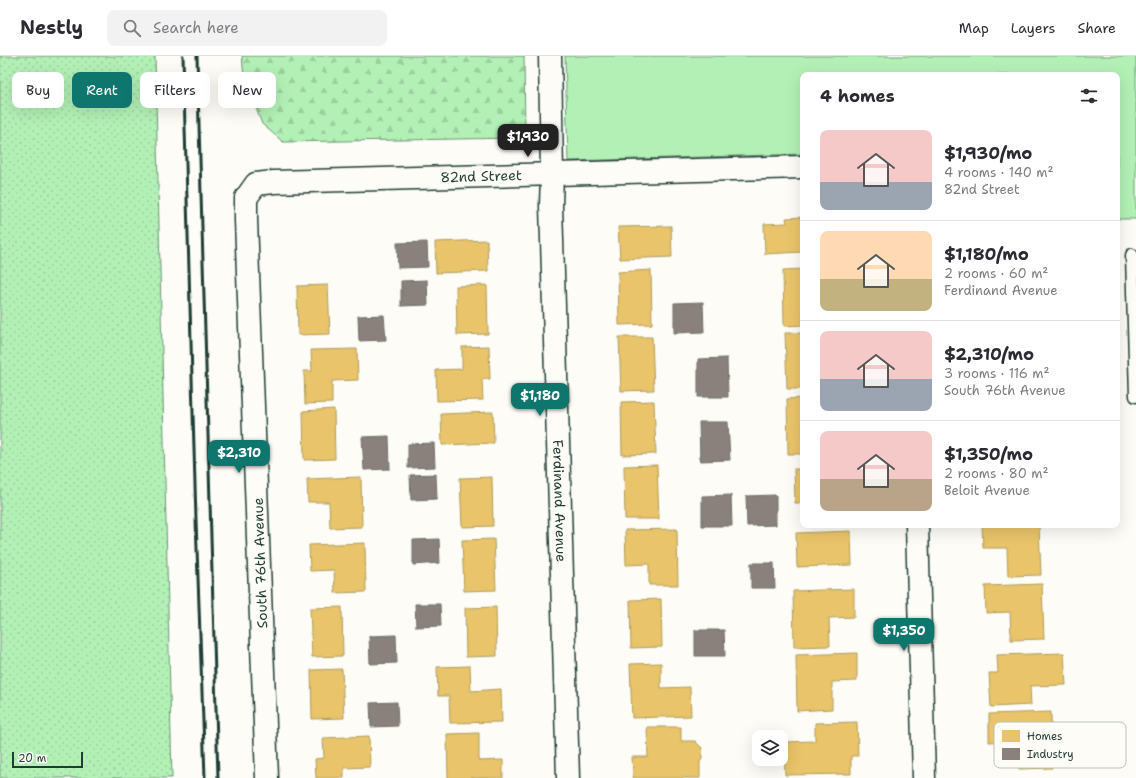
<!DOCTYPE html>
<meta charset="utf-8">
<style>
body{margin:0;font-family:"Shantell Sans",sans-serif;background:#f2f2f3;color:#2b2b33;height:100vh;display:flex;flex-direction:column;font-size:15px;white-space:nowrap}
*{box-sizing:border-box;margin:0}
p{font-size:13px;color:#7c7c81}
.icon{flex:none;width:22px;height:22px;fill:none;stroke:currentColor;stroke-width:2;stroke-linecap:round;stroke-linejoin:round}
.map{position:relative;flex:1;overflow:hidden}
.side{position:absolute;left:800px;top:16px;width:320px;height:456px;display:flex;flex-direction:column;background:#fff;border-radius:8px;box-shadow:0 4px 16px #0002}
.side>*{flex:none}
.guide{position:absolute;left:12px;top:16px;width:380px;height:36px;display:flex;gap:8px}
.buttons{position:absolute;left:752px;top:674px;display:grid;gap:8px}
.buttons a{display:grid;place-items:center;width:36px;height:36px;border-radius:8px;background:#fff;box-shadow:0 4px 16px #0002;font-size:20px}
.scale{position:absolute;left:12px;bottom:10px;width:71px;box-sizing:border-box;padding-left:4px;border:2px solid #1f3d34;border-top:0;font-size:11px;line-height:14px;white-space:nowrap;color:#1f3d34;-webkit-text-stroke:3px #fdfcf7;paint-order:stroke}
.price{position:absolute;translate:-50% -34px;padding:0 9px;border-radius:8px;background:#0f766e;color:#fff;font-size:13px;line-height:26px;filter:drop-shadow(0 1px 2px #0008)}
.price::after{content:'';position:absolute;left:50%;top:24px;width:12px;height:9px;margin-left:-6px;background:inherit;clip-path:polygon(0 0,100% 0,50% 100%)}
.price.active{background:#222;color:#fff}
ul{padding:0;list-style:none}
li{display:flex;align-items:center;gap:12px;height:100px;padding:0 20px}
li+li{border-top:1px solid #e1e1e2}
li span{display:grid;place-items:center;flex:none;width:112px;height:80px;border-radius:8px;color:#555}
li>.icon{margin-inline-start:auto}
span .icon{width:48px;height:48px;fill:#fffc;stroke-width:1}
li b{font-size:17px}
h2{display:flex;justify-content:space-between;align-items:center;height:48px;padding:0 20px;font-size:17px}
.pill{padding:0 14px;border-radius:8px;background:#fff;box-shadow:0 4px 16px #0002;font-size:14px;line-height:36px}
.pill.active{background:#0f766e;color:#fff}
header{display:flex;align-items:center;gap:24px;box-sizing:border-box;height:56px;padding:0 20px;background:#fff;border-bottom:1px solid #e1e1e2}
header strong{font-size:19px}
nav{display:flex;gap:22px;margin-inline-start:auto;font-size:14px}
.search{width:280px;height:36px;background:#f2f2f3;display:flex;align-items:center;gap:10px;box-sizing:border-box;padding:0 14px;border-radius:8px;color:#7c7c81;font-size:15px}
.map>svg:first-child{display:block}
.grass{fill:url(#grass-dots);stroke:#699675}
.forest{fill:url(#forest-firs);stroke:#699675}
.park{fill:#b3f0b6;stroke:#699675}
.homes{fill:#e9c46a;stroke:#ac9c5a}
.industry{fill:#8a817c;stroke:#6a6d66}
.lines{fill:none;stroke-linecap:round;stroke-linejoin:round}
.lane-casing{stroke:#1f3d34;stroke-width:15}
.street-casing{stroke:#1f3d34;stroke-width:25}
.lane{stroke:#fdfcf7;stroke-width:12}
.street{stroke:#fdfcf7;stroke-width:22}
.rail{stroke:#1f3d34;stroke-width:3}
.labels{text-anchor:middle;dominant-baseline:central;stroke-width:4;stroke-linejoin:round;paint-order:stroke}
.street-label{font-size:14px;fill:#1f3d34;stroke:#fdfcf7}
.key{fill:#fdfcf7;stroke:#bac3bc;stroke-width:1}
.key-label{font-size:11px;fill:#1f3d34}
</style>
<header>
<strong>Nestly</strong>
<div class="search"><svg class="icon" aria-label="search" viewBox="0 0 24 24"><circle cx="10" cy="10" r="6"/><path d="M15 15l6 6"/></svg>Search here</div>
<nav><a>Map</a><a>Layers</a><a>Share</a></nav>
</header>
<div class="map">
<svg width="1136" height="722" viewBox="0 0 1136 722">
<defs>
<pattern id="grass-dots" width="8" height="8" patternUnits="userSpaceOnUse"><rect width="8" height="8" fill="#b3f0b6"/><path d="M2 2h.1M6 6h.1" fill="none" stroke="#9acf9d" stroke-width="1.8" stroke-linecap="round"/></pattern>
<pattern id="forest-firs" width="22" height="20" patternUnits="userSpaceOnUse"><rect width="22" height="20" fill="#b3f0b6"/><path d="M5 1l3.5 6h-7zM16 11l3.5 6h-7z" fill="#9acf9d"/></pattern>
</defs>
<rect width="100%" height="100%" fill="#fdfcf7"/>
<filter id="ink" filterUnits="userSpaceOnUse"><feTurbulence type="fractalNoise" baseFrequency=".025" numOctaves="2"/><feDisplacementMap in="SourceGraphic" scale="8" xChannelSelector="R" yChannelSelector="G"/><feConvolveMatrix kernelMatrix="1 2 1 2 8 2 1 2 1" color-interpolation-filters="sRGB"/></filter>
<g filter="url(#ink)">
<path class="grass" d="M0,0h155l17,722h-172z"/>
<path class="forest" d="M242,0h282l1,79 -9,3 -233,4 -21,-18 -18,-47z"/>
<path class="park" d="M565,0h571v163h-19v-144h-314v79l-235,7z"/>
<g class="homes">
<path d="M803,161v35l-38,2 -1,-30 23,-1 -1,-5z"/>
<path d="M671,170l1,31 -52,2 -2,-32z"/>
<path d="M487,184l1,31 -52,2 -1,-31z"/>
<path d="M803,213v56l-19,1 -1,-56z"/>
<path d="M651,214l1,54 -33,1 -1,-53z"/>
<path d="M328,229l2,49 -32,1 -1,-49z"/>
<path d="M487,229l1,49 -31,1 -1,-49z"/>
<path d="M785,277h18v56h-16z"/>
<path d="M619,281h33l2,53 -33,1z"/>
<path d="M489,290l1,33h-8l1,21 -46,1 -1,-31 26,-1v-22z"/>
<path d="M357,293l1,31 -26,1v22l-27,1 -1,-33h8l-1,-21z"/>
<path d="M803,342v56h-15l-1,-55z"/>
<path d="M654,345l2,53 -34,1 -1,-53z"/>
<path d="M334,353l1,50 -31,1 -1,-49z"/>
<path d="M493,356l1,31 -52,2 -1,-31z"/>
<path d="M657,409l2,54h-34l-1,-53z"/>
<path d="M794,413h9v34h-8z"/>
<path d="M361,421l1,50 -32,1 -1,-26h-21l-1,-23z"/>
<path d="M492,421l1,49 -31,1 -2,-49z"/>
<path d="M982,469h57l2,50 -33,1 -1,-28h-24z"/>
<path d="M677,473l1,56h-29v-21l-23,1 -1,-35z"/>
<path d="M851,475l1,34 -55,2 -1,-34z"/>
<path d="M494,483l2,51 -32,1 -2,-51z"/>
<path d="M365,487l1,49 -31,1 -1,-23 -24,1 -1,-26z"/>
<path d="M1042,528l2,55 -33,1 -1,-28 -24,1 -1,-27z"/>
<path d="M854,533v28l-25,1 1,28 -36,1 -1,-56z"/>
<path d="M661,543l1,48 -31,1 -1,-48z"/>
<path d="M342,551l1,49 -31,1 -2,-49z"/>
<path d="M496,551l1,49 -31,1 -1,-49z"/>
<path d="M857,597v28l-25,1v27l-35,2 -1,-56z"/>
<path d="M1064,597l2,32 -36,1 1,19 -40,2 -2,-34h9l-1,-18z"/>
<path d="M661,607v25l29,-1 1,29 -59,2 -2,-54z"/>
<path d="M470,610l1,25 30,-2 1,33 -52,1 -1,-27h-11l-1,-29z"/>
<path d="M342,613l2,49 -32,1 -1,-49z"/>
<path d="M1051,656l1,56 -33,1 -1,-28 -29,1v-28z"/>
<path d="M857,666l1,34h-7v18l-66,1 -1,-33 31,-1v-18z"/>
<path d="M647,671h34v14h14l7,7v11l-2,3v16h-67l-1,-21h16z"/>
<path d="M479,677v28l24,-1v18h-55l-1,-44z"/>
<path d="M369,680l1,31 -26,1v10h-28l-1,-19 9,-1 -1,-20z"/>
</g>
<g class="industry">
<path d="M427,186l1,25 -30,1 -1,-25z"/>
<path d="M427,224l1,25 -27,1v-25z"/>
<path d="M703,246l1,30 -30,1v-30z"/>
<path d="M384,259l2,25 -27,1 -1,-25z"/>
<path d="M727,302l1,39h-30v-38z"/>
<path d="M699,366h29l2,38 -30,1z"/>
<path d="M389,380l1,33 -26,1 -2,-33z"/>
<path d="M434,387l1,24 -27,1v-24z"/>
<path d="M436,418l1,25 -26,1 -1,-25z"/>
<path d="M731,439l1,31h-30v-30z"/>
<path d="M776,439v30l-29,1 -1,-30z"/>
<path d="M439,483l1,24 -27,2v-25z"/>
<path d="M751,507h23l1,25h-24z"/>
<path d="M415,548h25l1,22 -25,1z"/>
<path d="M695,574h29l1,26h-30z"/>
<path d="M396,579l1,28 -27,1 -1,-28z"/>
<path d="M397,646l1,24 -27,1 -1,-24z"/>
</g>
<g class="lines">
<g class="lane-casing">
<path id="lane" d="M1132,199l4,141"/>
</g>
<g class="street-casing">
<g id="street">
<path id="s1" d="M550,0l2,118 -1,32 17,572"/>
<path d="M917,469l7,253"/>
<path id="s2" d="M267,722l-21,-558v-22l10,-14 18,-2 529,-15"/>
</g>
</g>
<use href="#lane" class="lane"/>
<use href="#street" class="street"/>
<g class="rail">
<path d="M183,0l13,464 9,258"/>
<path d="M197,0l21,722"/>
</g>
</g>
</g>
<g class="labels">
<g class="street-label">
<text stroke="none"><textPath href="#s2" startOffset="823">82nd Street</textPath></text>
<text stroke="none"><textPath href="#s1" startOffset="445">Ferdinand Avenue</textPath></text>
<text transform="translate(260 507) rotate(-92)">South 76th Avenue</text>
</g>
</g>
<rect x="994" y="666" width="132" height="46" rx="6" class="key"/>
<rect x="1002" y="674" width="18" height="12" fill="#e9c46a"/>
<rect x="1002" y="692" width="18" height="12" fill="#8a817c"/>
<g class="key-label">
<text x="1027" y="684">Homes</text>
<text x="1027" y="702">Industry</text>
</g>
</svg>
<div class="buttons">
<a><svg class="icon" aria-label="layers" viewBox="0 0 24 24"><path d="M12 4l9 5-9 5-9-5zM3 14l9 5 9-5"/></svg></a>
</div>
<div class="scale">20 m</div>
<b class="price active" style="left:528px;top:102px">$1,930</b>
<b class="price" style="left:540px;top:361px">$1,180</b>
<b class="price" style="left:239px;top:418px">$2,310</b>
<b class="price" style="left:904px;top:596px">$1,350</b>
<div class="guide">
<a class="pill">Buy</a>
<a class="pill active">Rent</a>
<a class="pill">Filters</a>
<a class="pill">New</a>
</div>
<section class="side">
<h2>4 homes<svg class="icon" aria-label="filters" viewBox="0 0 24 24"><path d="M4 7h16M4 17h16"/><circle cx="9" cy="7" r="2"/><circle cx="15" cy="17" r="2"/></svg></h2>
<ul>
<li><span style="background:linear-gradient(#f6c9c9 65%,#9aa5b1 0)"><svg class="icon" aria-label="home" viewBox="0 0 24 24"><path d="M3 11l9-7 9 7M6 9v11h12V9"/></svg></span><div><b>$1,930/mo</b><p>4 rooms · 140 m²</p><p>82nd Street</p></div></li>
<li><span style="background:linear-gradient(#ffd9b3 60%,#c2b280 0)"><svg class="icon" aria-label="home" viewBox="0 0 24 24"><path d="M3 11l9-7 9 7M6 9v11h12V9"/></svg></span><div><b>$1,180/mo</b><p>2 rooms · 60 m²</p><p>Ferdinand Avenue</p></div></li>
<li><span style="background:linear-gradient(#f6c9c9 60%,#9aa5b1 0)"><svg class="icon" aria-label="home" viewBox="0 0 24 24"><path d="M3 11l9-7 9 7M6 9v11h12V9"/></svg></span><div><b>$2,310/mo</b><p>3 rooms · 116 m²</p><p>South 76th Avenue</p></div></li>
<li><span style="background:linear-gradient(#f6c9c9 60%,#b9a48a 0)"><svg class="icon" aria-label="home" viewBox="0 0 24 24"><path d="M3 11l9-7 9 7M6 9v11h12V9"/></svg></span><div><b>$1,350/mo</b><p>2 rooms · 80 m²</p><p>Beloit Avenue</p></div></li>
</ul>
</section>
</div>
